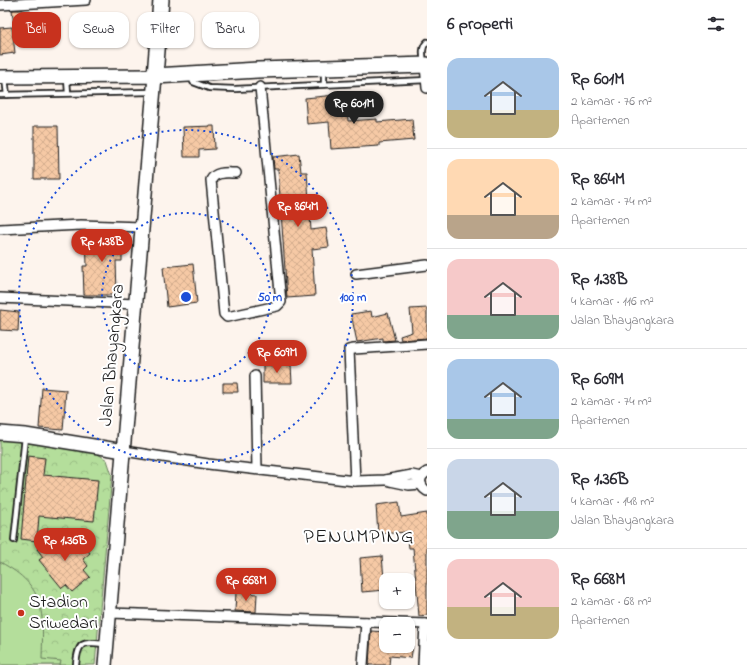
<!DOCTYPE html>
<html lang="id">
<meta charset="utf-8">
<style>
body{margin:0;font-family:"Indie Flower",sans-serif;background:#f2f2f3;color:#2b2b33;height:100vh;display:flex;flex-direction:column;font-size:15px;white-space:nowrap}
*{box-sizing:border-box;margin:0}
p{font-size:13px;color:#7c7c81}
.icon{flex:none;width:22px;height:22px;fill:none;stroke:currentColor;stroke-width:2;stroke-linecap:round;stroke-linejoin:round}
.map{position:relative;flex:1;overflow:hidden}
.drawer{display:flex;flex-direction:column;background:#fff;width:320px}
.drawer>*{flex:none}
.hud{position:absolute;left:12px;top:12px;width:355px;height:36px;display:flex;gap:8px}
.buttons{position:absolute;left:379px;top:573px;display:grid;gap:8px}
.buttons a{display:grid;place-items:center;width:36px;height:36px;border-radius:8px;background:#fff;box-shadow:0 1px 3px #0004;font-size:20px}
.price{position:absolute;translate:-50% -34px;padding:0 9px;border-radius:14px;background:#c8321e;color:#fff;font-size:13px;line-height:26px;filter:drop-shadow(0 1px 2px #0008)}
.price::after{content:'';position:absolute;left:50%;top:24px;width:12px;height:9px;margin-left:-6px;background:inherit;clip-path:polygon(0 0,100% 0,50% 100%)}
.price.active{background:#222;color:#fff}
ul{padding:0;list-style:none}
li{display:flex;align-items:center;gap:12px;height:100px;padding:0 20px}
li+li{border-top:1px solid #e1e1e2}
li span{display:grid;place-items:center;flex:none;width:112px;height:80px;border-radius:12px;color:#555}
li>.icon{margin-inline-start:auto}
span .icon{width:48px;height:48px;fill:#fffc;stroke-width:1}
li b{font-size:17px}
h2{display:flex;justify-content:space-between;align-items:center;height:48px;padding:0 20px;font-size:17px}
.pill{padding:0 14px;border-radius:12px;background:#fff;box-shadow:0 1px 3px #0004;font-size:14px;line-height:36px}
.pill.active{background:#c8321e;color:#fff}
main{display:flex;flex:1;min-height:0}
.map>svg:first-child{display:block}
.forest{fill:url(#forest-crowns);stroke:#687d5c}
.garden{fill:#b4de9b;stroke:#687d5c}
.building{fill:url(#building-cross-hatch);stroke:#1c1c1c}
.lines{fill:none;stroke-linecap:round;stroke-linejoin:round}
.service-casing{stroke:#1c1c1c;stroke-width:8}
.minor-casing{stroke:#1c1c1c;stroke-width:12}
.secondary-casing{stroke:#1c1c1c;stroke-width:16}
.primary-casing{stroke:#1c1c1c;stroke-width:18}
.service{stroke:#fff;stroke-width:4.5}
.minor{stroke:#fff;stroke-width:9}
.secondary{stroke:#fff;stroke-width:13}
.primary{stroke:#fff;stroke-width:15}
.ring{fill:none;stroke:#1d4ed8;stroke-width:2;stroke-dasharray:2 4}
.poi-dot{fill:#c8321e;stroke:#fff;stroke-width:1.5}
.labels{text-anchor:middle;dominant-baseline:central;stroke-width:4;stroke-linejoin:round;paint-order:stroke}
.street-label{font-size:18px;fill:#1c1c1c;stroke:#fff}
.poi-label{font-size:18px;fill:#1c1c1c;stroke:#fff;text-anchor:start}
.quarter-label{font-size:20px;letter-spacing:1px;fill:#1c1c1c;stroke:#fff}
.centre{fill:#1d4ed8;stroke:#fff;stroke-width:2}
.ring-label{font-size:12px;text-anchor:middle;font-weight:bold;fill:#1d4ed8;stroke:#fff;stroke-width:4;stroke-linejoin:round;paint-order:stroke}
</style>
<main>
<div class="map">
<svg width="427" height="665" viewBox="0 0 427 665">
<defs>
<pattern id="forest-crowns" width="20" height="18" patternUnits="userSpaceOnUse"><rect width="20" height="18" fill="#b4de9b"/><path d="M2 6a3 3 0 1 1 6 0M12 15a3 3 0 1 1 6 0" fill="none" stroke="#9abe85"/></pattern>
<pattern id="building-cross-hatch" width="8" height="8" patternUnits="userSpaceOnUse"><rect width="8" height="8" fill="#f6c9a5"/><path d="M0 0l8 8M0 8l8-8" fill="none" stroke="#d2ac8d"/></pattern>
</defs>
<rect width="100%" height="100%" fill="#fdf4ed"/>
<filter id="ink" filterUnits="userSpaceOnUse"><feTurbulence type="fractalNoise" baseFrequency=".025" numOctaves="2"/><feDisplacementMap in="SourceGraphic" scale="8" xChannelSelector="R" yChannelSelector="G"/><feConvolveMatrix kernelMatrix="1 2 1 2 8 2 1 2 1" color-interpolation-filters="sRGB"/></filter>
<g filter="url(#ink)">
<path class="forest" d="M0,440h10l85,12 12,8 5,15 -17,190h-95z"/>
<path class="garden" d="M0,562c47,25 43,50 42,97l19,2 -1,4h-60z"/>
<g class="building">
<path d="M12,10h11l3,23 -11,1z"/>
<path d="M12,27l3,26 -15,2v-27z"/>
<path d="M346,94l2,27 29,-2v3l35,-3 2,21 -35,3v3l-48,3 -2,-27 -22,2 -2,-26z"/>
<path d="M34,126h24l1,53h-25z"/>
<path d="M214,126l1,23 -16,1v7h-15l-1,-30z"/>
<path d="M299,154l2,18h6l4,58 15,-2 3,19 -17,2 3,47 -28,2 -9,-129h-4l-1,-12z"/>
<path d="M86,231l36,1v29h-6l1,34h-33l-1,-29h4z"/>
<path d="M193,264l4,39 -30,4 -4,-40z"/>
<path d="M427,308v30l-26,2 -1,-4 12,-4 -2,-23z"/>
<path d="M0,310l19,2 -1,19 -18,-1z"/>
<path d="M371,311l1,6 16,-4 7,27 -12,1v-3l-26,4 -6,-28z"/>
<path d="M263,365h28l1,18h-29z"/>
<path d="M223,383h14l1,9h-15z"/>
<path d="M42,388l24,2 -3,40 -24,-2z"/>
<path d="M28,456l17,2 -2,17 55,5 -4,41 -55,-5 -2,25 -16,-2z"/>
<path d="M399,502l2,15 26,-4v102l-8,1 -6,-68h-4l-2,-16 -29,2 -2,-29z"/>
<path d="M55,534l6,8 5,-3 5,6 8,-6 11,14 -7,6 5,7 -4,4 6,7 -18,15 -6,-7 -4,3 -23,-28 4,-3 -6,-8z"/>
<path d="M382,556l3,34 -23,2 -2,-34z"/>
<path d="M236,592l21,2 -1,18 -21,-1z"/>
<path d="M371,631l15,1v14h27l-2,12 -21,-2 -1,9h-20z"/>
</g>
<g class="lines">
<g class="service-casing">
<g id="service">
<path d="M424,63c-1,-8 -3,-15 3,-21"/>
<path d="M324,70v14"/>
<path d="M191,75l2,7 16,6 26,1 192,-9"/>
<path d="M5,78l2,17"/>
<path d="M67,79l1,14"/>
<path d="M0,95l152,-3"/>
<path d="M14,540l11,-103"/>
<path d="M76,665c2,-25 7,-23 30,-21"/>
</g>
</g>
<g class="minor-casing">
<g id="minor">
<path d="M0,5l86,-5"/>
<path d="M425,65l2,23"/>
<path d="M236,173c-9,0 -20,-2 -25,7l13,134 3,3 50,-11 4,-4 -21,-215"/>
<path d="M0,229l81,-4 61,2"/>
<path d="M356,274l71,-9"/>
<path d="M0,298l136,6"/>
<path d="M255,376l2,93"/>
<path d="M124,451l84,13 147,17 30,-1 27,-5 9,2"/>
<path d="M427,472c-9,5 -8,14 0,19"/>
<path d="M355,481l-6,-131 5,-1 73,-5"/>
<path d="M390,481l19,4 12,-1"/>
<path d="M110,613l317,11"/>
<path d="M363,665l3,-43"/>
<path d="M423,665l2,-41"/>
</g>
</g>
<g class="secondary-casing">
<g id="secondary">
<path d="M0,77l155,-1 -50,589"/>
<path d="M0,433l25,2 99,16"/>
</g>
</g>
<g class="primary-casing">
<path id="primary" d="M161,0l-6,76 103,-6 169,-5"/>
</g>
<use href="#service" class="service"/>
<use href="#minor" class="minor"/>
<use href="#secondary" class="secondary"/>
<use href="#primary" class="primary"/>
</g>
</g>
<g class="ring">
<circle cx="186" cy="297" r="84"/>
<circle cx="186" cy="297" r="167"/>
</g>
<circle class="poi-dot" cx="21" cy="613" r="4"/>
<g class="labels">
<g class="street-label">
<text transform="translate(113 355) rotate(-85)">Jalan Bhayangkara</text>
</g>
<g class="poi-label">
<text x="29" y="603">Stadion<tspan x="29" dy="21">Sriwedari</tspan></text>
</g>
<g class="quarter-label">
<text x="359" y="537">PENUMPING</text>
</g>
</g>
<circle cx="186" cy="297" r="6" class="centre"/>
<g class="ring-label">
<text x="270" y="301">50 m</text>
<text x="353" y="301">100 m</text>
</g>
</svg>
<div class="buttons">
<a>+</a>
<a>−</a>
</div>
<b class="price active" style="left:354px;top:125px">Rp 601M</b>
<b class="price" style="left:298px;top:228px">Rp 864M</b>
<b class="price" style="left:102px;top:263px">Rp 1.38B</b>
<b class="price" style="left:277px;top:374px">Rp 609M</b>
<b class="price" style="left:65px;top:562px">Rp 1.36B</b>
<b class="price" style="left:246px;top:602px">Rp 668M</b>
<div class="hud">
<a class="pill active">Beli</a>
<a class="pill">Sewa</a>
<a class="pill">Filter</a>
<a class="pill">Baru</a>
</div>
</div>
<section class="drawer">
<h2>6 properti<svg class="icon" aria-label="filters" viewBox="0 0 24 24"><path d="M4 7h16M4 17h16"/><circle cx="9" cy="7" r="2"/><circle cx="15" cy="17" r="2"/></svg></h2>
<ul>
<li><span style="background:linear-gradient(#a9c7e8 65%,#c2b280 0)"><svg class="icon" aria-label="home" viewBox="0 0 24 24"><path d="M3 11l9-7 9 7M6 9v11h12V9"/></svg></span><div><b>Rp 601M</b><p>2 kamar · 76 m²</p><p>Apartemen</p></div></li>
<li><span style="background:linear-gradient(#ffd9b3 70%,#b9a48a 0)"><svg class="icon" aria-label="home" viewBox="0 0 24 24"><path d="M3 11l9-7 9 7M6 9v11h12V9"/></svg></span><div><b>Rp 864M</b><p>2 kamar · 74 m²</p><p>Apartemen</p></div></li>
<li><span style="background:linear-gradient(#f6c9c9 70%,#7fa58c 0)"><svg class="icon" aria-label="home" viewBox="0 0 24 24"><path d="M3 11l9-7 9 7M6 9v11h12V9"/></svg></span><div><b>Rp 1.38B</b><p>4 kamar · 116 m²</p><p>Jalan Bhayangkara</p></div></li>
<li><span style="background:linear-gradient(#a9c7e8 75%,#7fa58c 0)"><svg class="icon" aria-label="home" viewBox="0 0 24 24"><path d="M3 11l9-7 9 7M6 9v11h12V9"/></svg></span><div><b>Rp 609M</b><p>2 kamar · 74 m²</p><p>Apartemen</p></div></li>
<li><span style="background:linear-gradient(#c9d6e8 65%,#7fa58c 0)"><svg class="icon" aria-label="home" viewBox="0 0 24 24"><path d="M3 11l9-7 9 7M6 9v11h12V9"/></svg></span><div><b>Rp 1.36B</b><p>4 kamar · 148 m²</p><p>Jalan Bhayangkara</p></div></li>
<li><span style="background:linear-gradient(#f6c9c9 60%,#c2b280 0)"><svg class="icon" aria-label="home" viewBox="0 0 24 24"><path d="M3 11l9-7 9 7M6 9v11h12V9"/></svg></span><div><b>Rp 668M</b><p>2 kamar · 68 m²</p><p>Apartemen</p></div></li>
</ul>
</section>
</main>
